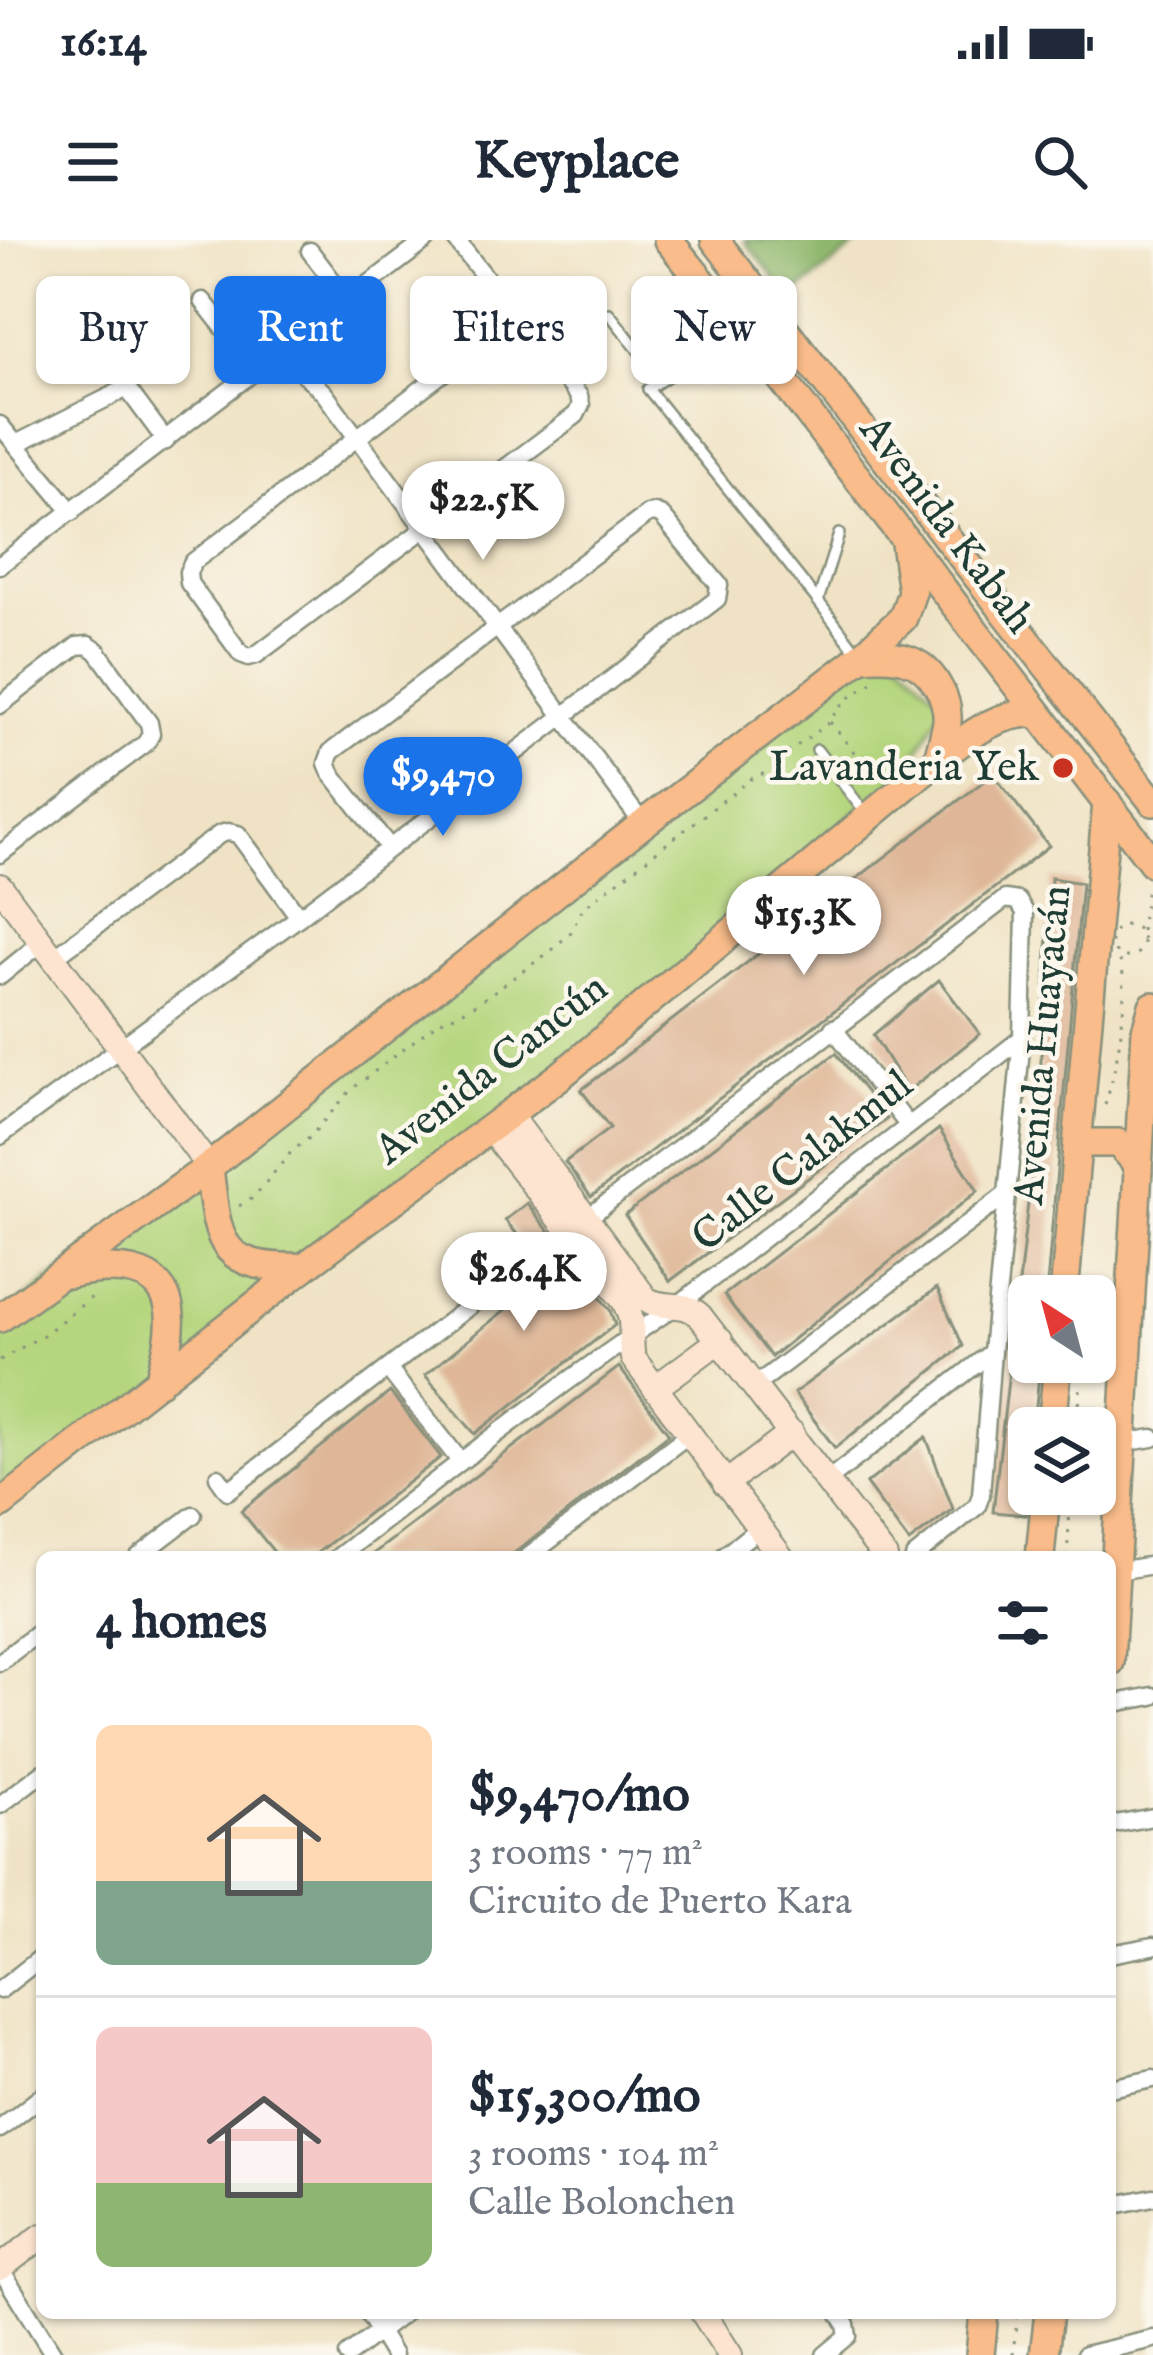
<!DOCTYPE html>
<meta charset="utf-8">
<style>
body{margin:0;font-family:"IM FELL English",serif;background:#f6f6f7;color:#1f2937;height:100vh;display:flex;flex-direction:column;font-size:45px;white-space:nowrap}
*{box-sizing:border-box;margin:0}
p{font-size:39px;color:#747a83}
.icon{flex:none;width:66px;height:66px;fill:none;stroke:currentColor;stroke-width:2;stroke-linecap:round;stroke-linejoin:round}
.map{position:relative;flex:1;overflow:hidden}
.sheet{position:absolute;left:36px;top:1311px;width:1080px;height:768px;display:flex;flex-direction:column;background:#fff;border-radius:18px;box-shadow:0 3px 9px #0004}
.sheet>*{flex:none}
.hud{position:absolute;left:36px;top:36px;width:1083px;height:108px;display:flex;gap:24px}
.needle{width:78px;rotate:324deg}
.buttons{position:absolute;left:1008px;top:1035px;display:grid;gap:24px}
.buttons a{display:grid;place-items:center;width:108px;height:108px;border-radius:18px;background:#fff;box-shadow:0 3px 9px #0004;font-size:60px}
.price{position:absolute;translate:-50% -102px;padding:0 27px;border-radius:42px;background:#fff;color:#222;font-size:39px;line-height:78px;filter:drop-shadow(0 3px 6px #0008)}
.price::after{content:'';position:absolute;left:50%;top:72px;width:36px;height:27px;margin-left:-18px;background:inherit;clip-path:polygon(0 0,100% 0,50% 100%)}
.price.active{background:#1a73e8;color:#fff}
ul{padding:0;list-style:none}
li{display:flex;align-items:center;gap:36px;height:300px;padding:0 60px}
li+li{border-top:3px solid #e0e1e3}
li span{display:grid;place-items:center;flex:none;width:336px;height:240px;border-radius:18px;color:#555}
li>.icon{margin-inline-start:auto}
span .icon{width:144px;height:144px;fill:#fffc;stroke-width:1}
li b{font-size:51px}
h2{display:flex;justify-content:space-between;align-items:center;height:144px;padding:0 60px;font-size:51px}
.chip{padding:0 42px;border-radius:18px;background:#fff;box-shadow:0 3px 9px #0004;font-size:42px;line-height:108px}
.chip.active{background:#1a73e8;color:#fff}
.status{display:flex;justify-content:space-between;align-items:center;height:84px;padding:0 60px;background:#fff;direction:ltr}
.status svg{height:33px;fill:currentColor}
header{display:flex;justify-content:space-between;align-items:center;height:156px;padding:0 60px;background:#fff;font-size:54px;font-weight:700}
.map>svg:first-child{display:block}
.green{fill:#b5d67e;stroke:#6a8a59;stroke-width:3}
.forest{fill:#90b76d;stroke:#587a50;stroke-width:3}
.building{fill:#dfb798}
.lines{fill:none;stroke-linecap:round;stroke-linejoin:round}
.lane-casing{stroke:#88907c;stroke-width:14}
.street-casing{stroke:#88907c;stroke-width:21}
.secondary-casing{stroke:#88907c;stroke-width:28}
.primary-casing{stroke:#88907c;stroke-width:32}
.path{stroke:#88907c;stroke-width:3;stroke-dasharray:3 9;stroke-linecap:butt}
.lane{stroke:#fff;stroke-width:9}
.street{stroke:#fff;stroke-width:16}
.secondary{stroke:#fde4d0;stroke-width:24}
.primary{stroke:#f9bc8a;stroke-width:27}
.poi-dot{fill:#c8321e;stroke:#fbf7ec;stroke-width:4.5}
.labels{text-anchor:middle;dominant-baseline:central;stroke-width:9;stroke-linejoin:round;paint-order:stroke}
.street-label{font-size:42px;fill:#1f3d34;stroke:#fbf7ec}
.poi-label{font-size:42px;fill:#1f3d34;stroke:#fbf7ec;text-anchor:end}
</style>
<div class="status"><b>16:14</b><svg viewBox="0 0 49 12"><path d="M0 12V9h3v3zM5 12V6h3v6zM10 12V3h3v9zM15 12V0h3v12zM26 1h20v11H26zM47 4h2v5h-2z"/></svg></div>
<header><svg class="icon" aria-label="menu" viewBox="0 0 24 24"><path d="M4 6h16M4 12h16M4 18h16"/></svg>Keyplace<svg class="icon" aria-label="search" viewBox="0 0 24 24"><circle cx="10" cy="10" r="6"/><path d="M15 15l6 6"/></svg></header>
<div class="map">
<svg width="1153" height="2115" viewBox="0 0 1153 2115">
<rect width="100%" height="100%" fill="#fbf7ec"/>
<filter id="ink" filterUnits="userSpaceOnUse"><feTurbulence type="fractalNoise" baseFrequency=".00833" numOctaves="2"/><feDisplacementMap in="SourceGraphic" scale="24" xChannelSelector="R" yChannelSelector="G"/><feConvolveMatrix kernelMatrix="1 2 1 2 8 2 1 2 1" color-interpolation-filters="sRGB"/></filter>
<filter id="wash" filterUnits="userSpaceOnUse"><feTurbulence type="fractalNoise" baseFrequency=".004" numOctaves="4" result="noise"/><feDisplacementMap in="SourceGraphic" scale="48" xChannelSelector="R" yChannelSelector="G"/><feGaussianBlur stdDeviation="2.7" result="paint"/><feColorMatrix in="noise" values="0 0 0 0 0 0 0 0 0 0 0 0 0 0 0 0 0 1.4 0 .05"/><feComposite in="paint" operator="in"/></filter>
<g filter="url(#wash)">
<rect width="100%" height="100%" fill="#f0e3c5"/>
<path class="green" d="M898,416l47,48 -35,60 -350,312 -560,429v-187l861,-661z"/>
<path class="forest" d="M744,0h119l-73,58z"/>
<g id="blocks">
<g class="building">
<path d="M993,534l56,72 -458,351 -26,-35 45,-34 -29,-38z"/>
<path d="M1051,638l31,5 -36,413h-17v66h11l-6,66h-5v61l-3,26 -33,-3 45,-397z"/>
<path d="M939,740l41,54 -72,57 -35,-56z"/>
<path d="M836,813l51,66 -217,162 -45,-66z"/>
<path d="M939,889l39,62 -207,166 -47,-62z"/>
<path d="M527,963l83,107 5,15 -140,109 -50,-59 125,-102 -45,-53z"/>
<path d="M937,1048l26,58 -128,102 -41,-55z"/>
<path d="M619,1127l50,67 -152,117 -8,6h-140z"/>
<path d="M390,1152l51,65 -129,100h-34l-37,-46z"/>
<path d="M926,1197l27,72 -44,33 -43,-58z"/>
</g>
</g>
</g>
<g filter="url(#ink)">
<use href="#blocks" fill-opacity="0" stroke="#88907c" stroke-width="3"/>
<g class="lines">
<g class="lane-casing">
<g id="lane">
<path d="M609,73l52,66"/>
<path d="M737,91l-89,58 170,212"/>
<path d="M839,294l-21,67 41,54"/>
<path d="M817,510l49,64"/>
</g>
</g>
<g class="street-casing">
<g id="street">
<path d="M456,0l123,156 2,9 -5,10 -320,240 -7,2 -8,-3 -52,-71 -1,-11 5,-10 325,-246"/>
<path d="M310,11l38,50"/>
<path d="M203,61l53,68"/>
<path d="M276,115l21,12 27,26 319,431"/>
<path d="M115,132l51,69"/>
<path d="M0,185l72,87"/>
<path d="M16,204l111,-56"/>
<path d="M0,325l427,-325"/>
<path d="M0,465l77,-59 11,-1 9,6 52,72 2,11 -5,9 -146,111"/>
<path d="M53,718l167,-124 8,-2 10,2 61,83"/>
<path d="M0,736l42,-34"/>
<path d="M833,788l75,97"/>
<path d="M0,896l299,-219 418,-318 2,-14 -57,-69 -7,-3 -7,1 -317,238 -4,11 4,10 58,74"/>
<path d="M586,979l419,-320 13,2 7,11 -3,126 -30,314 -11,143 -4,11 -63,51"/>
<path d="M389,1130l71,91"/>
<path d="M756,1145l252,-192"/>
<path d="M1122,1203l31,-5"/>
<path d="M218,1237l10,14 291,-223"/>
<path d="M828,1240l164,-128"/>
<path d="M138,1317l55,-42"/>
<path d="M338,1317c111,-87 223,-175 341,-253l343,-266"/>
<path d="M528,1317l161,-123"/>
<path d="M723,1317l36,-29"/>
<path d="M1117,1331l36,-6"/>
<path d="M0,1422l42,-32"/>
<path d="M1110,1464l43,-8"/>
<path d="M0,1565l42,-32"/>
<path d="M1110,1585l43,-8"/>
<path d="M1110,1714l43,-8"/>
<path d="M0,1750l42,-33"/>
<path d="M1110,1848l43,-9"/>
<path d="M0,1889l42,-33"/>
<path d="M1110,1966l43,-9"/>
<path d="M0,2028l54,87"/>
<path d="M368,2073l25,42"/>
<path d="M348,2115l56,-42"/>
<path d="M825,2115l23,-19 -2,-12 -7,-11"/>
<path d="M1085,2115l68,-16"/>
</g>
</g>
<g class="secondary-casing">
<g id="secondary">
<path d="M0,646l209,281"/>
<path d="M509,874l137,185c18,12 37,0 54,17l185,241"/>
<path d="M490,889l134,172c13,25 4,33 9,57l148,199"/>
<path d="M655,1148l65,-48"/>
<path d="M725,1244l67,-51"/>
<path d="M0,2028l42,-32"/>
<path d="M703,2073l27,42"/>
</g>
</g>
<g class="primary-casing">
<g id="primary">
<path d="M668,0l109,133 376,490"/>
<path d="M715,0l438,562"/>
<path d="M861,417c31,-3 59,-2 76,28 7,11 11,23 10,37 -2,12 -6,25 -9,37"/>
<path d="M1078,903h40l16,17 4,11"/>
<path d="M209,927c9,74 7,103 95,100"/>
<path d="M69,1034c38,-8 97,-13 101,41 2,22 -6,46 -11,67"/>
<path d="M1064,1056l43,-494"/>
<path d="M0,1078l209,-151 434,-343 218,-167 42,-39 9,-26 -7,-49"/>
<path d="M1052,1188l6,-66"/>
<path d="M0,1265l304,-238 256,-191 378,-317c30,-22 59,-47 98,-46"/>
<path d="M1040,1317l6,-63"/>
<path d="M1110,1422l36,-632 7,-24"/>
<path d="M980,2115l4,-42"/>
<path d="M1044,2115l5,-42"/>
</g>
</g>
<g class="path">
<path d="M830,482l28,35 41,5"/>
<circle cx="1127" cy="701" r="16"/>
<path d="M1141,691l6,-44"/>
<path d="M1105,865c11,-33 28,-119 13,-149"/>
<path d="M239,966l14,-8 39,-47 16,-12 44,-50 85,-66 35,-16 79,-56 20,-19 12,-24 168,-129 26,-11 7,-13 46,-33c8,-19 29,-31 45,-42"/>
<path d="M0,1120l45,-26 52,-41"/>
<path d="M1078,1188l3,-58"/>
<path d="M1067,1317l4,-63"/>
<path d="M1013,2115l4,-42"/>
</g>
<use href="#lane" class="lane"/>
<use href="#street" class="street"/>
<use href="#secondary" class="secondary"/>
<use href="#primary" class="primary"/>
</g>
</g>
<circle class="poi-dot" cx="1063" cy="528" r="12"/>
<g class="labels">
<g class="street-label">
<text transform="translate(946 285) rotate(53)">Avenida Kabah</text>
<text transform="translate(1044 805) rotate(-85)">Avenida Huayacán</text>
<text transform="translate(492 830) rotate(-38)">Avenida Cancún</text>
<text transform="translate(803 922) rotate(-38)">Calle Calakmul</text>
</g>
<g class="poi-label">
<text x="1039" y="528">Lavanderia Yek</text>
</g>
</g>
</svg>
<div class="buttons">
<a><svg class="needle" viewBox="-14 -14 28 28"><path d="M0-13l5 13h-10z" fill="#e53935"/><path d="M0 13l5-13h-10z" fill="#747a83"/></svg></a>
<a><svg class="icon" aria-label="layers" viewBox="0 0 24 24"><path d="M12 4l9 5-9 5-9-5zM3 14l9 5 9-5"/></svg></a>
</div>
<b class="price" style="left:483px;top:323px">$22.5K</b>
<b class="price active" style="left:443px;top:599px">$9,470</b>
<b class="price" style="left:804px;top:738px">$15.3K</b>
<b class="price" style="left:524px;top:1094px">$26.4K</b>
<div class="hud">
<a class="chip">Buy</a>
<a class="chip active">Rent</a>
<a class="chip">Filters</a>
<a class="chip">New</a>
</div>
<section class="sheet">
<h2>4 homes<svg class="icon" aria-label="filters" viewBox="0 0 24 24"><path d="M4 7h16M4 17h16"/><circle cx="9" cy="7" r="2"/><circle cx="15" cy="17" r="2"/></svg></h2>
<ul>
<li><span style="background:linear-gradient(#ffd9b3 65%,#7fa58c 0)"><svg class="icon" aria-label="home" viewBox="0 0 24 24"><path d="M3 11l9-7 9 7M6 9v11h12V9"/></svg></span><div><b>$9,470/mo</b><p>3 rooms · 77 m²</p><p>Circuito de Puerto Kara</p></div></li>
<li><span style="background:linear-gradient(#f6c9c9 65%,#8fb573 0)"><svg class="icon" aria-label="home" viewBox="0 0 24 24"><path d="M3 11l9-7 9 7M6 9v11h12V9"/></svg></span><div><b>$15,300/mo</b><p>3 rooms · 104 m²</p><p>Calle Bolonchen</p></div></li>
</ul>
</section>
</div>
